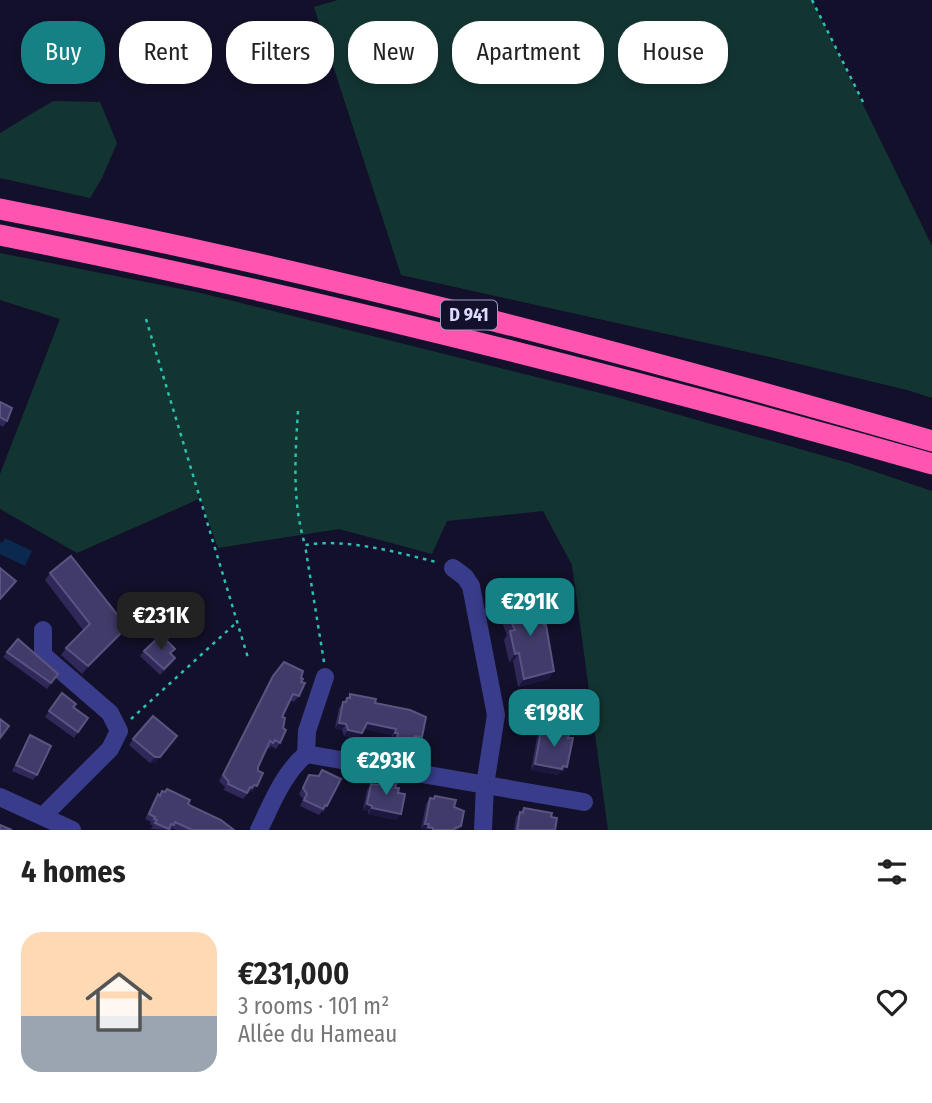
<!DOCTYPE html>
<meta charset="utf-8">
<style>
body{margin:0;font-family:"Fira Sans Condensed",sans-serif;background:#f6f6f6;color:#222;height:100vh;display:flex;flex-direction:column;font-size:26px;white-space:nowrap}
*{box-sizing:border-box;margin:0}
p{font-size:23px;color:#767676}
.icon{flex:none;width:38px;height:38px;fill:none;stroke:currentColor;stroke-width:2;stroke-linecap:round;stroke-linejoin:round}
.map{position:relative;height:830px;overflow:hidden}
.side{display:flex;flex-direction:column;background:#fff;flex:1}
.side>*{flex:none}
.banner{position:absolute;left:21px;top:21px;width:891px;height:63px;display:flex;gap:14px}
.price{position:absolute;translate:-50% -60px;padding:0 16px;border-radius:14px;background:#158185;color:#fff;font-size:23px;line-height:46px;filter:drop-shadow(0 2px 4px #0008)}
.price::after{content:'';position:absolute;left:50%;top:42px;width:21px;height:16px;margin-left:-10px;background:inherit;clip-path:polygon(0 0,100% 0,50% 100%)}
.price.active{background:#222;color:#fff}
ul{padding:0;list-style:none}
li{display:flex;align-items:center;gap:21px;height:175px;padding:0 21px}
li span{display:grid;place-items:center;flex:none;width:196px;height:140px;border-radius:21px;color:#555}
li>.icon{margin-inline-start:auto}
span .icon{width:84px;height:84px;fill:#fffc;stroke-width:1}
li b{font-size:30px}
h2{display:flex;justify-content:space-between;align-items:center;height:84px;padding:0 21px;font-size:30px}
.chip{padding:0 24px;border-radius:28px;background:#fff;box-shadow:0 4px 10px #0003;font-size:24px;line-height:63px}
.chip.active{background:#158185;color:#fff}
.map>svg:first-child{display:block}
.green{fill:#133532}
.water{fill:#0b284f}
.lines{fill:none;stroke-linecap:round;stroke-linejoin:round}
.path{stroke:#2cc1ae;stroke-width:2.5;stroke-dasharray:3.5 5;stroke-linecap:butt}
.minor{stroke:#393c8b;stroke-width:18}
.highway{stroke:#ff55b1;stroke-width:21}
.wall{fill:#2f2859}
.shaded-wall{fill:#1c173f}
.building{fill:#413b6a;stroke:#5a5482;stroke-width:2}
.labels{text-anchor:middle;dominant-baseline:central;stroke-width:7;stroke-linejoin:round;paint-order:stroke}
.shield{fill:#13102b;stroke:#9f9dbf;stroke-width:2}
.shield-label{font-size:18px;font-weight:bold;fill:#dbdaff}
</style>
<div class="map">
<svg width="932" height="830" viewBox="0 0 932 830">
<rect width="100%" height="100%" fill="#13102b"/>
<g class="green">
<path d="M338,0h474l120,246v152l-25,-8 -137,-33 -369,-82 -87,-268z"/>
<path d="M53,101l47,1 17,41 -15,35 -12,20 -90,-20v-45z"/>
<path d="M0,253l201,40 415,104 233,66 83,28v339h-324l-36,-265 -29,-54 -96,10 -15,33 -93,-25 -121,19 -23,-64 4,15 -122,54 -77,-44v-35l60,-155 -60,-19z"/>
</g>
<path class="water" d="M5,538l27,13 -7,15 -25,-12v-12h3z"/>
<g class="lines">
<g class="path">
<path d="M812,0l52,104"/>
<path d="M146,319l102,339"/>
<path d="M298,411c-3,46 -6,90 7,134"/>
<path d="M324,662l-19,-117c41,-7 91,7 131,17"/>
<path d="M131,719l106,-97"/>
</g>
<g class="minor">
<path d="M453,568l12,9 6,9 25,129 -11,70 -2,45"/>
<path d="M43,630v25l67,58 9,18 -9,18 -67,67"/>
<path d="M306,754l278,48"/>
<path d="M0,797l72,33"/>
<path d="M259,830c13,-27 24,-56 47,-76l1,-23 18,-54"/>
</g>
<g class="highway">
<path d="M0,209c314,61 625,143 932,232"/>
<path d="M0,235c314,63 624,141 932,229"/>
</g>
</g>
<g class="wall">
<path d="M0,402l7,19 -4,6 -3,-2z"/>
<path d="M50,573l77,54 -5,7 -40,40 -21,-19 5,-7 17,-18 -38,-50z"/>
<path d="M505,607l44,72 -31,8 -5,-26 -4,1 -5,-22 3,-5 -8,-20z"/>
<path d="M175,649l-4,5 4,4 -4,6 -11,11 -20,-19 4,-5z"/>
<path d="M7,652l51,22 -11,15 -44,-32z"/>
<path d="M284,662l17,16v4l-2,14 -5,6 -4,-2 -8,17 -2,26 -4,6 -5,-3 -2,3 -2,-1 -9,19 -5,25 -3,-1 -7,8 -19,-9 1,-3 -6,-6 50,-99z"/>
<path d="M62,693l11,14 15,11 -14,20 -29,-21z"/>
<path d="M350,694l25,9 47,34 -4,6 -7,-1 -4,6 -14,-3 1,-6h-3l1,-4 -28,-6 -6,10 -14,-3 -2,-6 -7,-2 4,-20z"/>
<path d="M546,729l17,43h-3l-2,3 -27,-5 6,-33 4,-6 3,1z"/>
<path d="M30,735l7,40 -4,5 -21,-9z"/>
<path d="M133,739l40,3 -18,21h-5l-21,-18z"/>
<path d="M322,770l5,36 -4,6 -1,-1 -3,4 -19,-9 3,-7 -4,-5 10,-19 9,1z"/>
<path d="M371,784l24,4 2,32 -29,-6v-3l-5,-1 4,-20z"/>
<path d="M162,791l26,13 46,26h-58l-4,-2 -1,2 -20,-1 2,-3 -3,-2 1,-2 -6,-3 9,-19 4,-6 1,1z"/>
<path d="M435,796l19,11 7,19 -3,4 -37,-1 5,-25 4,-6h3z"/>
<path d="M524,808l27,9 4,13h-41l2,-13z"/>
</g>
<g class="shaded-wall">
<path d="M127,627l-5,7 -40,40 6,-8z"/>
<path d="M519,653l-6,8 -4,1 6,-8z"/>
<path d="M175,658l-4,6 -11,11 4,-6z"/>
<path d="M554,671l-5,8 -31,8 6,-8z"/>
<path d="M339,723l7,1 -4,6 -7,-2z"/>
<path d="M367,723l29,6 -4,6 -29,-6z"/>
<path d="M348,730l14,3 -4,6 -14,-3z"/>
<path d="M395,733h3l-4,6h-3z"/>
<path d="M177,736l-22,27h-5l5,-6z"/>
<path d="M415,736l7,1 -4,6 -7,-1 -4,6 -14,-3 4,-6z"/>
<path d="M535,764l28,2 4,1 -4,5h-3l-2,3 -27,-5z"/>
<path d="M254,785l3,1 -4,6 -3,-1z"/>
<path d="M367,804l5,2 -4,5 -5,-1z"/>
<path d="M372,808l29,6 -4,6 -29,-6z"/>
<path d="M425,824h4l-4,6 -4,-1z"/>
</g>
<g class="building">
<path d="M0,402l12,6 -5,13 -7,-4z"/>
<path d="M71,556l56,71 -39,39 -22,-18 24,-24 -40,-51z"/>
<path d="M0,568l16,13 -16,18z"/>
<path d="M531,595l13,30h2l8,46 -30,8 -5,-26 -4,1 -5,-23 5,-1 -10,-23z"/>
<path d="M161,635l14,14 -5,4 5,5 -11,11 -20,-18z"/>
<path d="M18,639l40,35 -7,9 -44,-31z"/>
<path d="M284,662l19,9 -2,7 2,1 -2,3 4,1 -6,13 -6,-2 -11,23 3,1 -2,10 3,2 -6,13 -5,-3 -2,3 -3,-2 -12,26v4l5,2 -6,13 -3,-1 -2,3 -2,-1 -3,6 -19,-9 1,-2 -6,-7 50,-99z"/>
<path d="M62,693l14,11 -3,3 15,11 -10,14 -29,-21z"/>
<path d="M350,694l26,5 -1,4 35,7 16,7 -4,20 -7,-1 -4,6 -14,-3 1,-6h-3l1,-4 -29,-6 -5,10 -14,-3 -2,-6 -7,-1 4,-21h3l1,-4h3z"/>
<path d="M153,716l24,20 -17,21h-5l-22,-18z"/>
<path d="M0,719l9,7 -9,12z"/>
<path d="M546,729l23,4 -1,5h5l-6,29 -4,-1 -1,3 -27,-5 6,-33 5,1z"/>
<path d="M30,735l21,11 -14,29 -21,-10z"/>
<path d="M322,770l19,9 -14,27 -2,-1 -2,4 -19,-9 3,-6 -4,-6 6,-13 10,1z"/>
<path d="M382,779l15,3 -2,6h4l-1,5 7,1 -4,20 -29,-6v-2l-5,-2 4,-20 7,1z"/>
<path d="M167,789l23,11 -2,4 3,2 30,14 13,10h-42l-17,-8 -1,3 -3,-1 -2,5 -14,-6 2,-3 -3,-1 1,-2 -6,-3 9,-20 2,2 2,-5 3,1z"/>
<path d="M435,796l21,4 -2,7 10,4 -3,15 -6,2 -1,2h-21v-2l-5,-1 1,-3h-4l5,-26 4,1z"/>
<path d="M524,808l28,5 -1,4 6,1 -2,12h-38l3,-18 3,1z"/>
<path d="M0,825l12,5h-12z"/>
</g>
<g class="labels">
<rect class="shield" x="441" y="300.5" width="56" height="29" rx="5"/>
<g class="shield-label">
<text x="469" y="315">D 941</text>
</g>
</g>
</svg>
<b class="price" style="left:530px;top:638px">€291K</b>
<b class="price active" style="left:161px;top:652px">€231K</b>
<b class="price" style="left:554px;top:749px">€198K</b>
<b class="price" style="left:386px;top:797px">€293K</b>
<div class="banner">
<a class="chip active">Buy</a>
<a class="chip">Rent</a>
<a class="chip">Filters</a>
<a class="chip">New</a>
<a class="chip">Apartment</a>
<a class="chip">House</a>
</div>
</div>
<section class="side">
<h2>4 homes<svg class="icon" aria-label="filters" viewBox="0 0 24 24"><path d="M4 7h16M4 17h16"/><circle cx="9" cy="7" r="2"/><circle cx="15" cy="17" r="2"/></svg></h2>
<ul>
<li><span style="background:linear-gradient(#ffd9b3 60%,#9aa5b1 0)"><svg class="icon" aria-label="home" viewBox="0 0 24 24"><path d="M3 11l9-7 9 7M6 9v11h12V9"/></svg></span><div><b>€231,000</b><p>3 rooms · 101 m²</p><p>Allée du Hameau</p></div><svg class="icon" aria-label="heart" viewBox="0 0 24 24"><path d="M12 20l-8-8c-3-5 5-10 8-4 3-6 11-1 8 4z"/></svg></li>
</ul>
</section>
